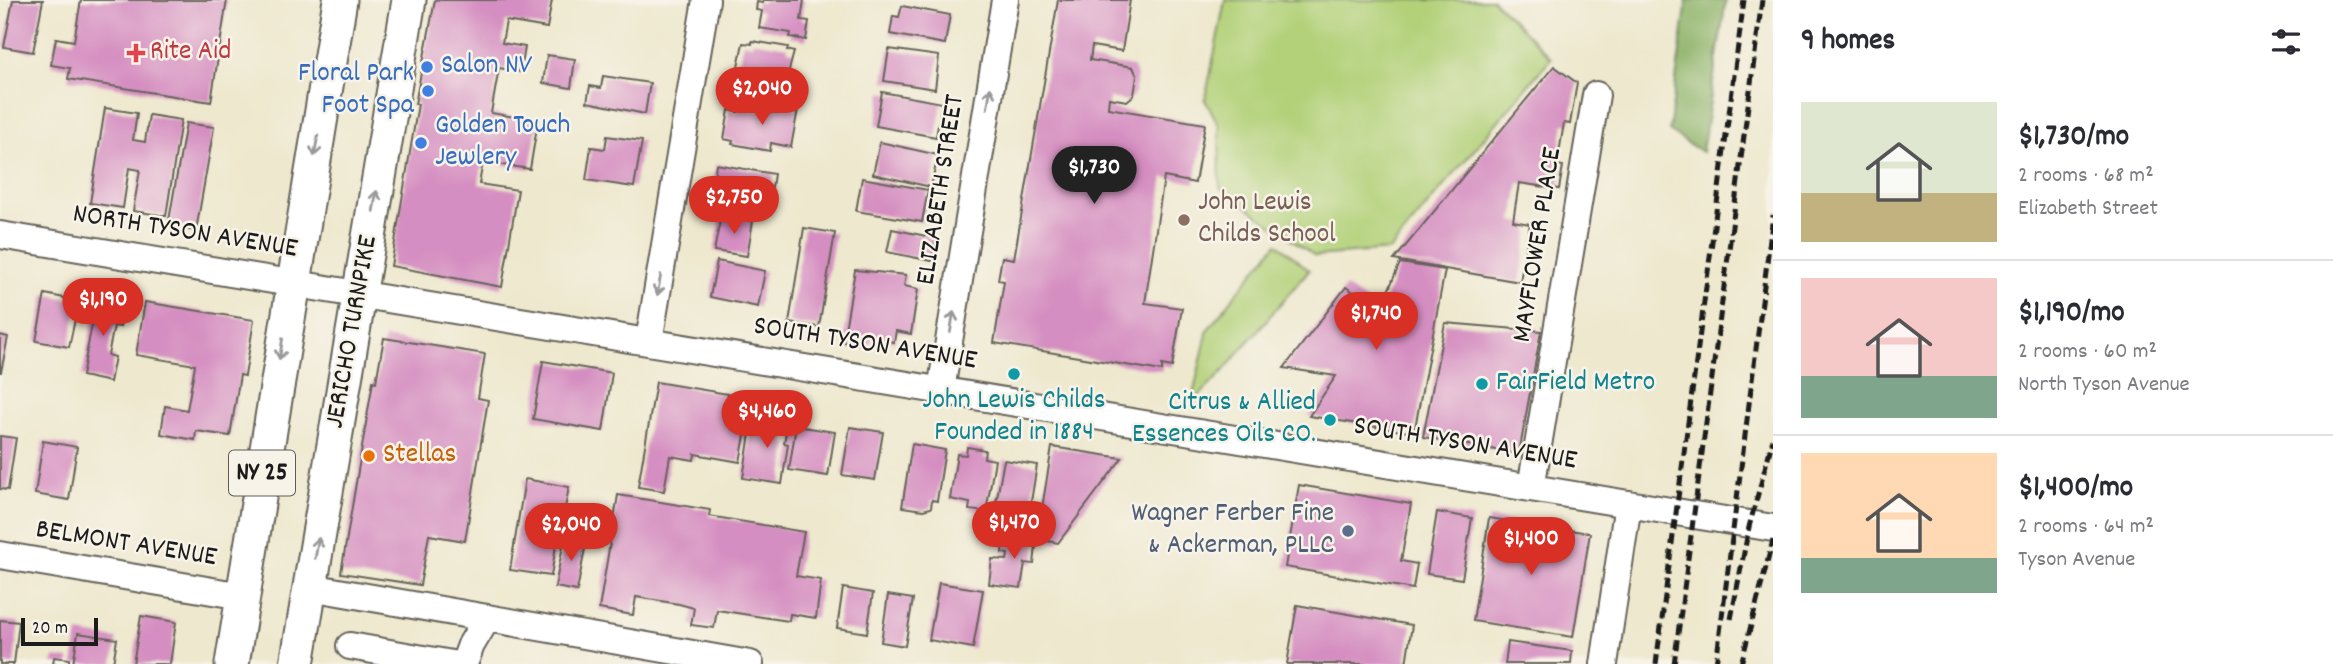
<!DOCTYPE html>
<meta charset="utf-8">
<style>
body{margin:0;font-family:Dekko,sans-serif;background:#f7f7f7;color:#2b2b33;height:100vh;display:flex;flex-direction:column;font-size:26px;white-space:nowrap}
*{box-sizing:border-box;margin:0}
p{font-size:23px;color:#7c7c81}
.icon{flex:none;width:38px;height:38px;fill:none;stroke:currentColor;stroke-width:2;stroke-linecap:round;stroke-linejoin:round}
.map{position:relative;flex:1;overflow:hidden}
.details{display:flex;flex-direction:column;background:#fff;width:560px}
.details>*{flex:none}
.scale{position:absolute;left:21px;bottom:18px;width:77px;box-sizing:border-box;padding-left:7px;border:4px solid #1c1c1c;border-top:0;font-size:19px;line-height:24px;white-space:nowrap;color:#1c1c1c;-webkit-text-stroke:5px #f7f3e8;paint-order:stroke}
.price{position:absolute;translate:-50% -60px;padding:0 16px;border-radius:24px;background:#d93025;color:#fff;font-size:23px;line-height:46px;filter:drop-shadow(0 2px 4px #0008)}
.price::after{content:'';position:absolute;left:50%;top:42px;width:21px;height:16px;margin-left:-10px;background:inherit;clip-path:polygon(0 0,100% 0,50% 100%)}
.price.active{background:#222;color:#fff}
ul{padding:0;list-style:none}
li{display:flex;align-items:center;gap:21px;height:175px;padding:0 28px}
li+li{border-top:2px solid #e1e1e2}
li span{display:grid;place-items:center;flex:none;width:196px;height:140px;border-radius:0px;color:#555}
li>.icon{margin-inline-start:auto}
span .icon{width:84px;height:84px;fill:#fffc;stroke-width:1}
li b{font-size:30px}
h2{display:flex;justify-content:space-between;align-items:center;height:84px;padding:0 28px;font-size:30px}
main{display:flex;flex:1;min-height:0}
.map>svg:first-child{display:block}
.green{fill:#b2d179;stroke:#67764a;stroke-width:2}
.forest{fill:#8db369;stroke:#546842;stroke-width:2}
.building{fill:#d58ec1}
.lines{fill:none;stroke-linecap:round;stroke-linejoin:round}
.minor-casing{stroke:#66635a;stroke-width:30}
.major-casing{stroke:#66635a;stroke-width:37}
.minor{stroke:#fff;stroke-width:26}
.major{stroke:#fff;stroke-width:33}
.rail{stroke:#1c1c1c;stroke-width:5;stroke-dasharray:10 5;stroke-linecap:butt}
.oneway{stroke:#999}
.health-dot{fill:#e0444e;stroke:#f7f3e8;stroke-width:2.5}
.shop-dot{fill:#3f7fe0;stroke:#f7f3e8;stroke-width:2.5}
.education-dot{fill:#8d6e63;stroke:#f7f3e8;stroke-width:2.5}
.culture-dot{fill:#0f9aa8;stroke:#f7f3e8;stroke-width:2.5}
.food-dot{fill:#e8710a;stroke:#f7f3e8;stroke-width:2.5}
.service-dot{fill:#5c6f8a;stroke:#f7f3e8;stroke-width:2.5}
.labels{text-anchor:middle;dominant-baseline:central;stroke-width:5;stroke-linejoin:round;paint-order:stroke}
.shield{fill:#f7f3e8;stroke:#5e5c59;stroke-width:2}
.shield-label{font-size:26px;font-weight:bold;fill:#1c1c1c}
.health-label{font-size:28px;fill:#be3a42;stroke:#f7f3e8;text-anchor:start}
.shop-label{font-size:28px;fill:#366cbe;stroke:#f7f3e8;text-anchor:start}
.street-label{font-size:28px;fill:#1c1c1c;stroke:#f7f3e8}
.education-label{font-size:28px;fill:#785e54;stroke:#f7f3e8;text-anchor:start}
.culture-label{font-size:28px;fill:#0d838f;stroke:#f7f3e8;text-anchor:start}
.food-label{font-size:28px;fill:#c56008;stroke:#f7f3e8;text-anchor:start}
.service-label{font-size:28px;fill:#4e5e75;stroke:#f7f3e8;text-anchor:end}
</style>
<main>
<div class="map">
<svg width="1773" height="664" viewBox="0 0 1773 664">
<rect width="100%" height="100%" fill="#f7f3e8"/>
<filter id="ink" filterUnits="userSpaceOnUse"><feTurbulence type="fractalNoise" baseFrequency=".0143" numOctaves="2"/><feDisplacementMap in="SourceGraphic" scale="14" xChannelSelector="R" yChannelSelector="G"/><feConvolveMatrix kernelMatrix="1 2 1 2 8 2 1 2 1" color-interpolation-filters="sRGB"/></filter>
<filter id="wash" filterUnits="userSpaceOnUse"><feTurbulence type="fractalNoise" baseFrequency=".00686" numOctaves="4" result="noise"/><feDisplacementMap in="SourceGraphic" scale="28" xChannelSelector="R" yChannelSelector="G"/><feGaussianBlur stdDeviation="1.57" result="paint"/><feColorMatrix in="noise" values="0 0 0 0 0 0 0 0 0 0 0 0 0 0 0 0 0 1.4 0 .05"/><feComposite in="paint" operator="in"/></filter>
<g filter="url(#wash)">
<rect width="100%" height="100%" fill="#eee8ce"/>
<g class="green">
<path d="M1225,0h268l58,58 -161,192 -75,6 -95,-68 -1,-63 -14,-25z"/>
<path d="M1277,243l32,27 -90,106 -28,28 17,-75z"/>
</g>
<path class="forest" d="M1687,0h39l-24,152 -33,-21z"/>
<g id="blocks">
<g class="building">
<path d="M13,0h30l-10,52 -29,-5z"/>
<path d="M81,0h146l-16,102 -143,-23 2,-11 -19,-3 5,-27 18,3z"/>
<path d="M435,0h117l-5,28 -41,-7 -4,22 23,4 -4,25 -22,-4 -8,45 47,8 -8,48 -47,-7 -4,22 39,6 -16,97 -111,-21 27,-162h-3z"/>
<path d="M763,0h41l-3,20 8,1 -3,19 -16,-3 1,-4 -32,-5 3,-17 -6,-1 1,-8 6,1z"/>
<path d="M1058,0h72l-8,51 -30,-5 -2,14 43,7 4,9 -3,19 -7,6 -18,-3 -1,10 97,16 -10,59 -31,-6 -19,126 37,5 -10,59 -10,-2v6l-168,-28 10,-62 -6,-1 4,-23 12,2z"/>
<path d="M902,6l48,9 -5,29 -55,-10 3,-18 6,1z"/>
<path d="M752,41l36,6 -1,3 7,2 -8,29 -40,-5 1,-3 -10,-2 6,-28 9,1z"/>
<path d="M889,49l50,7 -4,33 -51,-8z"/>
<path d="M547,55l28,4 -4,29 -28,-5z"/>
<path d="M1554,66l23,17 -7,41 -6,-1 -7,42 6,1 -4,23 -40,-6 -6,38 17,3 -10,58 -126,-22z"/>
<path d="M603,76l47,7 -5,31 -58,-12 3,-16 11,2z"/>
<path d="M882,92l60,11 -6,34 -60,-11z"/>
<path d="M771,104l27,5 -7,38 -20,-4 -1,8 -38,-7 1,-3 -9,-2 5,-29 9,2 1,-4 31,5z"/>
<path d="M105,108l32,5 -4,27 12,2 4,-27 32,5 -15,96 -33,-5 7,-41 -11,-2 -6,40 -33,-5z"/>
<path d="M186,123l28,4 -18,104 -28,-5z"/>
<path d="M607,136l35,5 -8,46 -48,-7 5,-33 14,2z"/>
<path d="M880,142l58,13 -7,32 -58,-13z"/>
<path d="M716,164l58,10 -5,33 -58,-9z"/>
<path d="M862,178l66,12 -6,32 -66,-11z"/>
<path d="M721,216l32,5 -6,35 -33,-5z"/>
<path d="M804,228l31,5 -16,94 -30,-4z"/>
<path d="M892,229l44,9 -4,23 -45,-9z"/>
<path d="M717,261l48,10 -7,36 -48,-10z"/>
<path d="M1400,263l45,7 -31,163 -105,-17 27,-40 -52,-8 62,-81 34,23z"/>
<path d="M855,270l51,5 -2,11 14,3 -7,45 -15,-3 -2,11 -23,-4 -1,8 -27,-4z"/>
<path d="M45,294l34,7 -10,46 -33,-6z"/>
<path d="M98,294l27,6 -5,27 -6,-1 -6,29 7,2 -5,25 -28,-6z"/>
<path d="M145,302l109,18 -9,56 -5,-1 -10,61 -34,-5 -1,9 -34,-6 4,-28 22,4 8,-45 -59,-10z"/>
<path d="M1445,323l96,8 -22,123 -96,-17z"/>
<path d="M0,335l8,2 -7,35h-1z"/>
<path d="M384,338l101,16 -7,44 10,2 -23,141 -36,-6 -9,50 -79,-12 32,-192 3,1z"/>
<path d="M543,361l69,12 -9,58 -70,-12z"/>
<path d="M656,382l72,12 -3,21 23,4 -8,43 -45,-8 -1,6 -24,-4 -6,35 -26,-4z"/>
<path d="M753,415l35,6 -4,22 4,1 -6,40 -39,-6z"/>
<path d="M796,426l39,6 -7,44 -39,-6z"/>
<path d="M850,427l33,5 -8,48 -33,-5z"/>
<path d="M0,436l16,2 -8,52 -8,-1z"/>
<path d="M43,441l34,6 -8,53 -34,-6z"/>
<path d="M912,444l33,6 -8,51 -5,-1 -1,8 -8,2 -21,-3z"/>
<path d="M967,447l18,3 -1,8 11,2 -9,52 -17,-2 1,-7 -20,-4 7,-45 9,1z"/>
<path d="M1052,447l70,11 -64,85 -21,-4z"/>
<path d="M1004,460l33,5 -7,43 -34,-5z"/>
<path d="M525,479l44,8 -4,21h-3l-11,68 -41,-6z"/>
<path d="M1299,485l112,19 -10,57 16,3 -4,25 -128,-22z"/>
<path d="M618,495l92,15 -1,6 95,16 -8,44 25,4 -5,38 -26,-4 -1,7 -72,-11 -3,18 -23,-3 3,-17 -15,-4 -43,-7 -3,18 -34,-6z"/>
<path d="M1437,512l35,6 -10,61 -35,-5z"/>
<path d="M1489,518l101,15 -17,104 -100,-16z"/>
<path d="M1012,534l25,3 -3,27 -9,-1 -4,25 -32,-4 3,-25 15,1 1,-6 -6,-1 2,-13 7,1z"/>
<path d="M565,535l22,3 -10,53 -22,-4z"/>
<path d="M939,583l44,7 -10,58 -44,-8z"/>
<path d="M843,588l30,5 -6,40 -30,-5z"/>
<path d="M888,595l25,4 -8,47 -24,-4z"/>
<path d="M1297,605l115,20 -6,39h-119z"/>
<path d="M141,616l35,6 -6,42h-37z"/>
<path d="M0,620l19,2 -5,42h-14z"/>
<path d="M78,633l39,6 -4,25h-40z"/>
<path d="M1508,642l64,9 -1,13h-66z"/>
<path d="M54,657l15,2v5h-16z"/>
</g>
</g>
</g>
<g filter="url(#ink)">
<use href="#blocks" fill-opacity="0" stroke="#66635a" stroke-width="2"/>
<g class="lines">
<g class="minor-casing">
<g id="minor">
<path d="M0,235l1773,293"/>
<path d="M649,341l57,-341"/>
<path d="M941,390l64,-390"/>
<path d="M1531,488l65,-393"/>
<path d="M0,555l242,41"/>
<path d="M310,587l440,77"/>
<path d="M350,646l102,18"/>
<path d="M464,664l7,-19 16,-27"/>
<path d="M1604,664l24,-160"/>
</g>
</g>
<g class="major-casing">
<g id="major">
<path d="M232,664l108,-664"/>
<path d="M297,664l112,-664"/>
</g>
</g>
<use href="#minor" class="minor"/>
<use href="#major" class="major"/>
<g class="rail">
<path d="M1731,619l18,-92 24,-88"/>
<path d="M1656,664l88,-664"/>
<path d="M1674,664l88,-664"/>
<path d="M1716,664l57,-449"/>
<path d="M1741,664l32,-124"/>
</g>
</g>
<defs><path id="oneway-shaft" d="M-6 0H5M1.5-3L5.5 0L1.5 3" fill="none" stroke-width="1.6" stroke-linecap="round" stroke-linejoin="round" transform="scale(1.75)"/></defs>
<g class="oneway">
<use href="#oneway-shaft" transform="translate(989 98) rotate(-81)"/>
<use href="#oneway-shaft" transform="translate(316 146) rotate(100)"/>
<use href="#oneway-shaft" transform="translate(375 201) rotate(-80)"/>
<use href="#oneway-shaft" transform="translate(659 285) rotate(100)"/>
<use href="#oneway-shaft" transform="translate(952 322) rotate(-81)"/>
<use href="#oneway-shaft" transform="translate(281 349) rotate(99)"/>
<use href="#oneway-shaft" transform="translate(317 548) rotate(-80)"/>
</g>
</g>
<path class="health-dot" d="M132.5 42.5h7v7h7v7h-7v7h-7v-7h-7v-7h7z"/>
<g class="shop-dot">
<circle cx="427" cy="67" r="7"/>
<circle cx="428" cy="91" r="7"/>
<circle cx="421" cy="143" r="7"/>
</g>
<circle class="education-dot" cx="1184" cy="220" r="7"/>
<g class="culture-dot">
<circle cx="1014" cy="374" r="7"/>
<circle cx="1482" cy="384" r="7"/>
<circle cx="1330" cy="420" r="7"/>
</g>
<circle class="food-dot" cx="369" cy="456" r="7"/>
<circle class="service-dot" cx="1348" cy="531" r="7"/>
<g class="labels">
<rect class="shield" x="229" y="450.5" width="66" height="45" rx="5"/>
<g class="shield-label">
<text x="262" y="473">NY 25</text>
</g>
<g class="health-label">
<text x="150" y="53">Rite Aid</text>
</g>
<g class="shop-label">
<text x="441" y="67">Salon NV</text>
<text x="414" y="75" text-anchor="end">Floral Park<tspan x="414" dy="32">Foot Spa</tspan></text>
<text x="435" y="127">Golden Touch<tspan x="435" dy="32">Jewlery</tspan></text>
</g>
<g class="street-label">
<text transform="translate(942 190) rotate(-81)">ELIZABETH STREET</text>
<text transform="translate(185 233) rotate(9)">NORTH TYSON AVENUE</text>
<text transform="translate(1539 245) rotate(-81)">MAYFLOWER PLACE</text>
<text transform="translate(353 332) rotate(-80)">JERICHO TURNPIKE</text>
<text transform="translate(865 345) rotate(9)">SOUTH TYSON AVENUE</text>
<text transform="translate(1465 445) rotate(9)">SOUTH TYSON AVENUE</text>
<text transform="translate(126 545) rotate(9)">BELMONT AVENUE</text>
</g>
<g class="education-label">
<text x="1198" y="204">John Lewis<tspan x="1198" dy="32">Childs School</tspan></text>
</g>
<g class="culture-label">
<text x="1496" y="384">FairField Metro</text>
<text x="1014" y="402" text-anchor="middle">John Lewis Childs<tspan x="1014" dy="32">Founded in 1884</tspan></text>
<text x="1316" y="404" text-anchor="end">Citrus &amp; Allied<tspan x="1316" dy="32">Essences Oils CO.</tspan></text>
</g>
<g class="food-label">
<text x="383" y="456">Stellas</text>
</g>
<g class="service-label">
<text x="1334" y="515">Wagner Ferber Fine<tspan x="1334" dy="32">&amp; Ackerman, PLLC</tspan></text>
</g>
</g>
</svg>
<div class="scale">20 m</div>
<b class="price" style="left:762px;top:127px">$2,040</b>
<b class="price active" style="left:1094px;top:206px">$1,730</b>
<b class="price" style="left:734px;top:236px">$2,750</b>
<b class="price" style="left:103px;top:338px">$1,190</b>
<b class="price" style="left:1376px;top:352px">$1,740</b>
<b class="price" style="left:767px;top:450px">$4,460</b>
<b class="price" style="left:1014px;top:561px">$1,470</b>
<b class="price" style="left:571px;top:563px">$2,040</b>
<b class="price" style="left:1531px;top:577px">$1,400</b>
</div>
<section class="details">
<h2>9 homes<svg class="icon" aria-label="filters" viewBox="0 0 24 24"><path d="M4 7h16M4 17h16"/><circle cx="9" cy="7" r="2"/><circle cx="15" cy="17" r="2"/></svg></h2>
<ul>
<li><span style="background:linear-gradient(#dfe7d0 65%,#c2b280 0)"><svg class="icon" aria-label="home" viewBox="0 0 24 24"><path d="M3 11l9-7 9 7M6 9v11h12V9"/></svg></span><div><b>$1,730/mo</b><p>2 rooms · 68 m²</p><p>Elizabeth Street</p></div></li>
<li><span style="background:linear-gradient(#f6c9c9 70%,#7fa58c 0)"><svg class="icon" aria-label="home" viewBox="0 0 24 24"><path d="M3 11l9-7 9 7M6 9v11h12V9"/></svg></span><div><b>$1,190/mo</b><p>2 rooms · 60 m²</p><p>North Tyson Avenue</p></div></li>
<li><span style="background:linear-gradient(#ffd9b3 75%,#7fa58c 0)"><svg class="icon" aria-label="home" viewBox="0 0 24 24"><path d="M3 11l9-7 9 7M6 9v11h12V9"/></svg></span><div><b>$1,400/mo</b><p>2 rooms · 64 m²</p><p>Tyson Avenue</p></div></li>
</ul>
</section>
</main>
